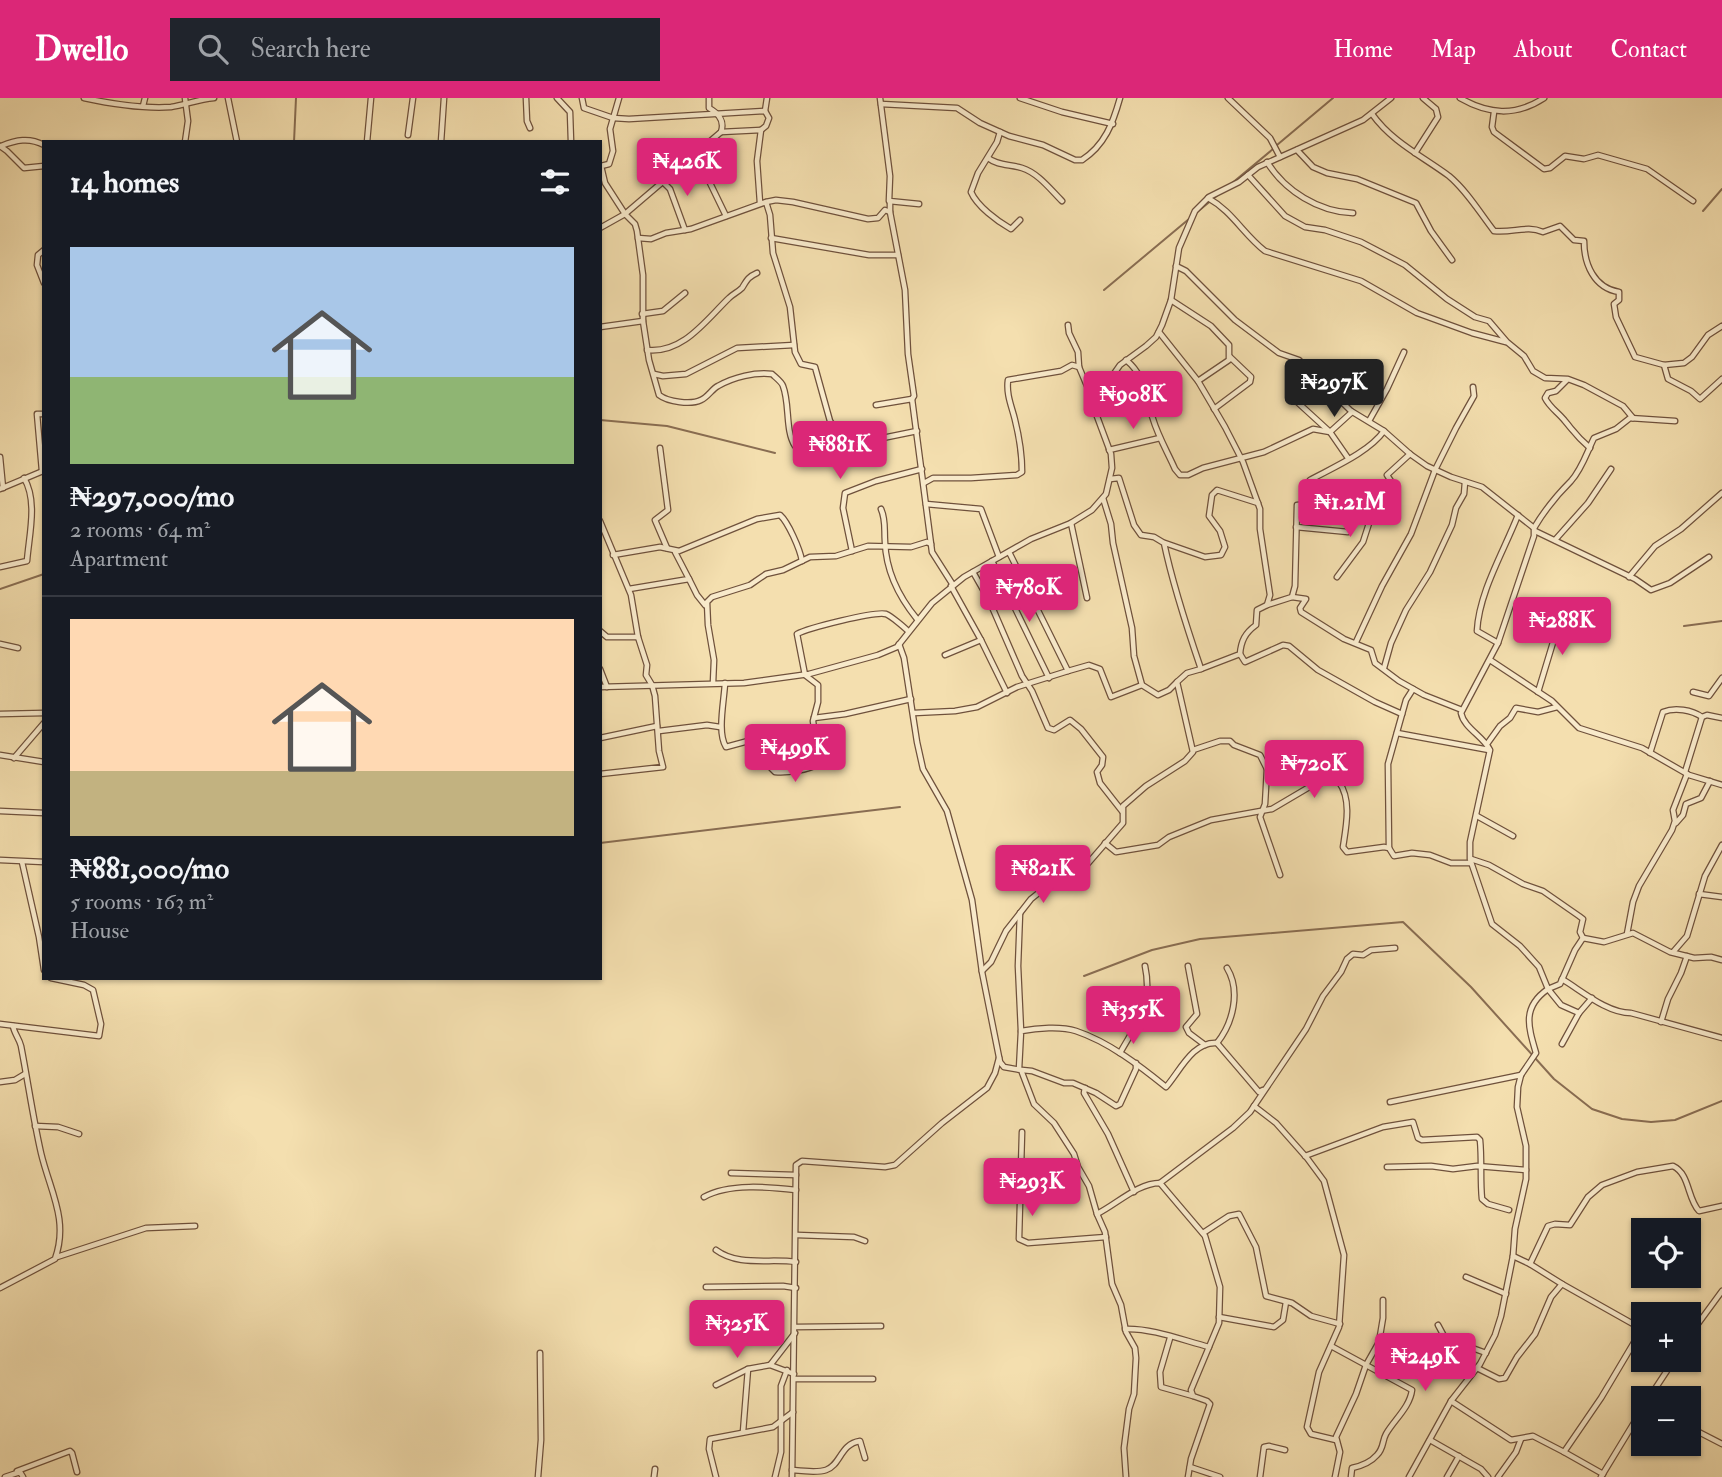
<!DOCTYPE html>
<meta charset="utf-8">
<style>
body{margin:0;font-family:"IM FELL Double Pica",serif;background:#20242c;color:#f1f3f6;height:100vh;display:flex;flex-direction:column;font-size:26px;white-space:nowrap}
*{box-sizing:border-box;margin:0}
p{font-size:23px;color:#9ea1a6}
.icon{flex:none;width:38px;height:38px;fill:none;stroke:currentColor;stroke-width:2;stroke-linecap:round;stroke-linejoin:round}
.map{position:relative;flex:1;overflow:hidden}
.sheet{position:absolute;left:42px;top:42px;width:560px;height:840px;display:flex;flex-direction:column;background:#171b24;border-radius:0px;box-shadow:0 2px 5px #0004}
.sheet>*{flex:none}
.tools{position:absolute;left:1631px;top:1120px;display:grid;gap:14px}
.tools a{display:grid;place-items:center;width:70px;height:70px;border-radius:0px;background:#171b24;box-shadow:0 2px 5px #0004;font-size:35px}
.price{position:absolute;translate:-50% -60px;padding:0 16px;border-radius:7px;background:#db2777;color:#fff;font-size:23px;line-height:46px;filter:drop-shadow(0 2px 4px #0008)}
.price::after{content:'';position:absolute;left:50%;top:42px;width:21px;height:16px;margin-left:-10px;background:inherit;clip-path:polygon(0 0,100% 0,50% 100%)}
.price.current{background:#222;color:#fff}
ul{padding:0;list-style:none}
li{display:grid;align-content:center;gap:14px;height:371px;padding:0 28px}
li+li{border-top:2px solid #363941}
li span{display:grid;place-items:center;height:217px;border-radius:0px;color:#555}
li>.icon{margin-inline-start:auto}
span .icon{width:126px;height:126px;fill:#fffc;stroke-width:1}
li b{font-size:30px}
h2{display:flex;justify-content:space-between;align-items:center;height:84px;padding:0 28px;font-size:30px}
header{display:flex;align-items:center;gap:42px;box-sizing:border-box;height:98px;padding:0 35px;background:#db2777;color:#fff}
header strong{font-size:33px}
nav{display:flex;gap:38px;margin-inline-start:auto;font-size:24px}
.search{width:490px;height:63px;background:#20242c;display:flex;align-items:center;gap:18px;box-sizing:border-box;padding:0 24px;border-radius:0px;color:#9ea1a6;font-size:26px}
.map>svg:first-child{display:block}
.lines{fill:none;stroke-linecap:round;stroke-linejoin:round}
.stream{stroke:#896d52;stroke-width:2}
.minor-casing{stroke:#6f513c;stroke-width:7}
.minor{stroke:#f8eacb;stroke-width:4.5}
</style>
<header>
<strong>Dwello</strong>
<div class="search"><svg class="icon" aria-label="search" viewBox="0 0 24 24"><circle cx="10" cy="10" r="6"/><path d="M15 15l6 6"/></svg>Search here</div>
<nav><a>Home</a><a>Map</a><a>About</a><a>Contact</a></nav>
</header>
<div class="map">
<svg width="1722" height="1379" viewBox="0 0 1722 1379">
<rect width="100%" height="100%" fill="#f4dfaf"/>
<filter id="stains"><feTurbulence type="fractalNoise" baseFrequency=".00286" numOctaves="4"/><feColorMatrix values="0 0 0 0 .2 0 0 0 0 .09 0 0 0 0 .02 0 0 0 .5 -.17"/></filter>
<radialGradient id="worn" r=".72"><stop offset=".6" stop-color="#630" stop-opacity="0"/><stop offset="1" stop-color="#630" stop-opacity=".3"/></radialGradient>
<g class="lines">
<g class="stream">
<path d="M294,44l2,-44"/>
<path d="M1277,47l56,-47"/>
<path d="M1231,86l42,-35"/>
<path d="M1703,113l19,-22"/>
<path d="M1196,115l23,-19"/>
<path d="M1104,192l85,-71"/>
<path d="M600,322l67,6 108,27"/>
<path d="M0,491l44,-15"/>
<path d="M1684,528l38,-5"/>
<path d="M600,745l300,-36"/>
<path d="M1084,878l68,-26 48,-11 203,-17 68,65 83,92 38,30 30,10 29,3 24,-2 47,-19"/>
</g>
<g class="minor-casing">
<g id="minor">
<path d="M84,0c28,6 57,11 87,9 14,-2 28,-8 43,-9"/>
<path d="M185,0l3,23 -3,21"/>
<path d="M228,0l9,44"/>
<path d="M526,0l1,23 3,7"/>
<path d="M557,0l13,14 1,30"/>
<path d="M582,0l2,10 29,10 16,1 136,-8 4,7 -3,8 -5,4"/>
<path d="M880,0l10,78 -1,25 30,3"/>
<path d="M1020,0l42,14 51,12"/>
<path d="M1228,0l42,40 10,19"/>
<path d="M1460,0c28,16 55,19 84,0"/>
<path d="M881,6l76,4 23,15 29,13 34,9 32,15h7c23,-15 31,-37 38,-62"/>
<path d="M143,8l2,-8"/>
<path d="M765,13l2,-13"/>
<path d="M1494,14l-2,15 2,5 50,37 6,-1 15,-12 19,3 14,-4 49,14 46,32"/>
<path d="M1372,16c20,28 50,42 77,62 18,15 31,37 45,55 20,2 32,-6 49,1l17,-6 14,14 10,1c0,23 10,47 35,51v8l-5,4 2,13 19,40 29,8 4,14 23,12 9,8 22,-20"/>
<path d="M721,34l40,-2 -4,31 3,42"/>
<path d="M1000,34l-3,10 -19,31 -7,19c6,14 26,29 40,37l9,-9"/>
<path d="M408,37l5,-37"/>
<path d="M367,44l4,-44"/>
<path d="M441,44l3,-44"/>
<path d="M0,48l7,5 17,17 20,-2"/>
<path d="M1,48c15,-6 28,-9 43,-1"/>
<path d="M1297,52l16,17 14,6 30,6 59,24 15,28 21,29"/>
<path d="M1415,55l23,-36 -2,-8 -13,-11"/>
<path d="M696,56l30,62"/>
<path d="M988,60c10,8 22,6 34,10 16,5 28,21 40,33"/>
<path d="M1267,64c18,29 52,50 86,51"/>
<path d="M601,68l4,17 20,31 10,10 2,7 6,44v46l6,39 10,35c9,7 32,10 42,5 7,-3 11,-11 17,-14 16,-9 37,-14 54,-12 3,3 10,8 11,12 7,18 2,45 12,60"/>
<path d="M601,68l8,-2 4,-13 -3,-22 9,-31"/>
<path d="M1248,77l37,41 20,11 20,3 36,12 44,23 42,34 28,18 14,4 18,21 17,14 9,15 12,7 23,1 16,6 39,21 10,12"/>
<path d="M663,84l7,7 15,41"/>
<path d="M1208,100c24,13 36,37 57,53l96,30 56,32 55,20 34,9"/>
<path d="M766,104l10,-2 17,2 75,17 10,-1 7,-8 5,2"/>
<path d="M890,105v9l15,78 3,64 6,42 -2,3"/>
<path d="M600,130l25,-14 96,-82c4,-11 -3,-19 -12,-24v-10"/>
<path d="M638,140l13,1 15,-6 25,-4 75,-27 4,13 3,38 17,54 5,45 6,12 14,3 15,54 7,11 31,9 49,-10"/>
<path d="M771,140l98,17h29"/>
<path d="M44,152l-6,5 -1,10 7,18"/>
<path d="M1176,168l10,5 49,49 44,33 20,7 52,51 33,20 26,23 17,12 24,11 31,10 52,41v8l-36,107 -37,70c3,15 22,23 29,37l-20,92v17l22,65 28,22 19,21 9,22c-26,18 -20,37 -12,64l-15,22 -3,12 -1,20 9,39v33l-11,50 -2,27 -12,60 -6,19 -15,29 -29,37 -42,76"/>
<path d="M1171,202l40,26 18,19v15l-31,21"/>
<path d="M642,216l21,-3 22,-18"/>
<path d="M1068,227l1,8 9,19 1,15 16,38"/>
<path d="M600,229l43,-6"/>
<path d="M1159,234l39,49 27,46 18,35 17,47v20l10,66 -3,10 -10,5 -1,15c-11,8 -15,16 -16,29l-39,15"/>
<path d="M647,252c36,4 59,-30 82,-52 4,-4 9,-6 13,-10 5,-8 6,-11 15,-15"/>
<path d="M1126,262c20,16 19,37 27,59 5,17 15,34 22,50l5,6h8l15,-7 61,-16 49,-23 17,3 22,-20"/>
<path d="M1664,267l20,-2 8,-6 16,-22 14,-9"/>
<path d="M654,276l9,2 23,-2 51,-26 57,-3"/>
<path d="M1567,282l-11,11 -8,2 -3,5c5,10 13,14 20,23 10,12 12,16 25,27"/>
<path d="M1295,302l35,32 18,26"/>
<path d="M876,307l36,-6 19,145"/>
<path d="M1214,311l36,-27 1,-5 -21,-20"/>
<path d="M1369,323l18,-32 17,-37"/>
<path d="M660,350l8,62 -13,10 12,28"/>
<path d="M1109,352l51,-12"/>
<path d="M0,359l3,31"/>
<path d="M42,373l-5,-57h7"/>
<path d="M1310,382c24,-13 59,-28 74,-49"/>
<path d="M924,385l9,-5h38l46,-3 5,-3c0,-16 -3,-36 -7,-52 -3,-13 -9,-25 -7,-40l53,-9 11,-6 7,2"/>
<path d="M0,391l43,-18"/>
<path d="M1103,400l8,26 2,19 19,85 2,28 8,29 16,10 11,-5 8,-8"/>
<path d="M926,406l55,5 18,48"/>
<path d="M881,411c5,11 3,20 4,33 1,29 14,55 32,77"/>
<path d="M600,423l31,74 7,42 9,28 -1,10 6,10 3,11 4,55 4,16 -63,7"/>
<path d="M1071,425l16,75"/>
<path d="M1296,429l52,5"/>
<path d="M1534,430c10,-17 23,-33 37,-47 11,-12 16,-29 23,-43l22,-9 14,-11 45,3"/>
<path d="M1535,433l100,48 16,11 19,-7 39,-26"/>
<path d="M1555,442l33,-37 23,-34"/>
<path d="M1165,445l40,14 16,-2 4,-8 -5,-16 -11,-15 3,-21 5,-5 41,13"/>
<path d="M852,453l-9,-43 2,-15 31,-12 46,-12"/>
<path d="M613,457l47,-8 19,4 78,-32 23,-4c8,7 20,34 22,46"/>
<path d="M992,463l57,117"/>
<path d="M0,469l27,-6c2,-26 11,-60 -3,-83"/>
<path d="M973,474l16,28 33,76 10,15 16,37 6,2 16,-10 11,9 22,28 -1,8 -5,7 3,11 22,28"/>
<path d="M1337,479l26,-35 9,-28v-14"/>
<path d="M1629,479l26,-31 26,-17 41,-36"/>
<path d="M689,481l8,16 8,10"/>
<path d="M951,488l30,54 26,53"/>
<path d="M629,491l60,-10 -14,-27"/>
<path d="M1292,499l14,2 -6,9 1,4 43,27 27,11 4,13 24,18 25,14 38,15"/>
<path d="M1267,507l25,-8 3,-11 2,-81 80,-6 19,-10 -9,-14 23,-21"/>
<path d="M600,533l7,6h31"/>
<path d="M1356,544l26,-56 29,-52 24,-64 21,-42 18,-32 -1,-9"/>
<path d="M1498,545l-21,-12c2,-39 27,-80 41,-116"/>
<path d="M0,546l18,4"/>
<path d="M899,546l5,14 13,84 6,27 24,42 25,89 10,72 18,90 4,5 17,3 13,34 20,19 20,31 4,13 11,19 8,28c20,-10 41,-31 63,-31l45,53 15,51 -1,36 -28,67 2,6 14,5 3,3 -19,55 -3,18"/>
<path d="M1240,556l5,8 38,-17 6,1 29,24 57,32 27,12"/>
<path d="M945,557l36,-15"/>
<path d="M1490,562l62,41 27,27 63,20 47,27 33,10"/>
<path d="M1384,570l7,-25 15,-33 24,-38 22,-47 4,-17 8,-14 1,-12"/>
<path d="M600,571l7,18"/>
<path d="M1068,573l21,-6 11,4 11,28 31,-12"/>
<path d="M713,585l1,-23 -6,-35 -1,-23 5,-5 38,-12 16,-11 17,-4 27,-13 26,-1 32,-10 43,1 16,-5 4,2 1,8 21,33"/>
<path d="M725,585c-1,19 -8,50 1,64l37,-10 4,3 4,28 4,4c14,1 32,-2 44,-8l-6,-43 5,-19v-17l-13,-10 -8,-41c11,-6 78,-23 89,-20 5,2 18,13 22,17"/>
<path d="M600,589l144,-4 65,-9 69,-19 19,-8 35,-44 32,-26 67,-38 40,-16 21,-13 14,-16 6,-26 -1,-14 -16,-43 2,-13 23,-33 26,-19 10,-9 6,-12 9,-25 8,-52 16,-37 14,-14 30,-15 19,-15 105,-47 28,-22"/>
<path d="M1538,594l23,-76"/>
<path d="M1693,594l16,4 13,-18"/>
<path d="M914,615l41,-2 22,-4 40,-20 51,-16 -59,-119"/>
<path d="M0,616l44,-1"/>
<path d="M814,620l31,-4 66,-15"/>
<path d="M659,633l48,-6 13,2"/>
<path d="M1397,635l92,17"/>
<path d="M600,640l57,-12"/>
<path d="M1487,646l13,-18 10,-8 6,-10 22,4 19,-5"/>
<path d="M1193,652l27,-9h10l4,4 26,10 7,14"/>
<path d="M1650,655l13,-41c12,-5 29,-2 39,5"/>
<path d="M0,657l44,7"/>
<path d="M14,660l30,-35"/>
<path d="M1685,674l17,-55 5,-2 15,3"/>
<path d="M0,713l44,2"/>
<path d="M1477,718l36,20"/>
<path d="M1676,725l7,-8 3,-11 15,-6 9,-17"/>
<path d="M1105,745l11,9 42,-7 11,-8 42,-17 61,-11 39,-23 20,-6 8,2c13,18 7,45 4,65l4,5 37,-5 5,1 5,8 18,-3 18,2 21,8h20"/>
<path d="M1389,750l-1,-84 18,-64 7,-11"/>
<path d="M1471,761l18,6 34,19 20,7 36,25 4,3 -3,13 3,6"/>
<path d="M0,762l44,2"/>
<path d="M22,764l17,75 5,33"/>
<path d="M1280,777l-20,-58 5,-13 2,-35 29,-15 7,-7 9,1 5,5"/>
<path d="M1699,796l23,3"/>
<path d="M1020,815l-2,53 3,65"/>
<path d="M1627,836l6,-32 6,-16 33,-56 3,-9 -2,-11 14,-36"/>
<path d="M1674,853l13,-15 18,-60 17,-31"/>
<path d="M1188,868l9,48 -11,13 3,6 16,12"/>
<path d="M982,873l9,-9 15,-31 25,-32 30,-24 23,-7 39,-45v-17l23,-20 39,-25 8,-9 -16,-70 10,-9 14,-4c-14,-41 -28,-83 -37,-126l-10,-6 -13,-2 -7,-10 -15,-47 -9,1"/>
<path d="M1562,881c20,12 45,34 69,34l91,25"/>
<path d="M1579,915l13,-15"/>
<path d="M1661,924l7,-23 13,-26 6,-17"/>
<path d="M0,926l99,12 2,-12 -8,-34 -9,-5 -33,-7"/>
<path d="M1217,945c16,-20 24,-52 10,-75"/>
<path d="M1562,946l17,-31 -18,-8 -13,-16 12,-5 15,-34 8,-12 21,4 29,-9 37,19 24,6 17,-1 11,3"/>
<path d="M1120,955c18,-32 33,-49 25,-87"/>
<path d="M1019,971l2,-38c16,-3 40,-5 55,0 33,11 64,35 90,56 14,-16 27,-46 51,-44l42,49 4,-2"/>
<path d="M1022,972l10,1 32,12h9l23,10 20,13 4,-2 16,-35v-6"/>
<path d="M0,984l15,-2 10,-6"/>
<path d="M1085,990l-1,5 24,41 26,58"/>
<path d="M1390,1004l131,-27"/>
<path d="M1254,1008l22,17 31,35 17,23 20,74 -5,72 -20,45 -12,55 4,7 25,6"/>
<path d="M35,1028l23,1 21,7"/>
<path d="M1022,1034l-3,107 9,4 78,-6"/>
<path d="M1305,1058l78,-29 30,-5 5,16 4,2 55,-3 3,3c2,20 0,40 2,59l6,5 21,6"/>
<path d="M1387,1069l44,-1 22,3 24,-3 49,4"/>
<path d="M731,1075l65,2"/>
<path d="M1160,1085l73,-55 17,-16 56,-83 17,-33 18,-24 6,-13 6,-5 10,1 8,-5 24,-2"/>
<path d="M704,1099c25,-14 65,-10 92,-7"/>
<path d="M1097,1116l8,18 7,52 9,21 5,27 9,16 1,10 -2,36 -5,15 -5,39 2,29"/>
<path d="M1203,1135l26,-17 10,-2 17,33 10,49 26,7 19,13 29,8"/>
<path d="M797,1137l57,2 11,4"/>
<path d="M716,1152c23,17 54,8 80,12"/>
<path d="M1513,1158l17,8 32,20"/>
<path d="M57,1159l89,-29 49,-2"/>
<path d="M1530,1166l18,-38 7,-2 15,1 18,-28 14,-12 35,-13 36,-6c17,8 14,32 26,45l23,-5"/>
<path d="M1466,1179l40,17"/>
<path d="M706,1189l77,-1 13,2"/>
<path d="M0,1190l55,-29c14,-39 -5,-68 -14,-106 -8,-35 -13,-71 -20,-107 -2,-8 -7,-13 -8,-20"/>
<path d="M1219,1219l55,10 9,-7 3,-18"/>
<path d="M1438,1227l7,13 41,15"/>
<path d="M795,1229l86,-1"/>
<path d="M1125,1231c27,-1 57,11 84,18"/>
<path d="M1689,1238l33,-45"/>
<path d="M1170,1240l-10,34 1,15 32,9"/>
<path d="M1331,1248l81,44c-2,17 -18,30 -26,44 -4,7 -2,14 -9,21 -6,7 -16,11 -25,13l-1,9"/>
<path d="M771,1266l24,-31"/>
<path d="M1477,1270l22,11 6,-1 12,-21 18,-23 16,-37 11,-13 80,45"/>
<path d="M794,1281h79"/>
<path d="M716,1287l32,-16 22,-4 24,9"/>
<path d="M1649,1300l25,-38"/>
<path d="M1451,1303l60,39 22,-4 31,16 37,-54 41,-69"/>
<path d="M1689,1329l33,17"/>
<path d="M743,1334l5,-63"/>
<path d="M1430,1342l51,29 7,8"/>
<path d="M1564,1354l39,22"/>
<path d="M1190,1369l30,10"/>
<path d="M792,1372c10,1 25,3 34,0 15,-5 14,-26 34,-29l5,17"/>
<path d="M17,1373l53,-20 2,2 5,19"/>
<path d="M5,1379l15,-5 3,5"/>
<path d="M538,1379l3,-37 -1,-87"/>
<path d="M654,1379l1,-8"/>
<path d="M716,1379l-7,-28 1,-10 63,-12 20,-15"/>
<path d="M775,1379l6,-25v-66l6,-16"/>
<path d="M792,1379l4,-312 6,-4 83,6 10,-2 47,-42 45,-35 8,-15 4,-15"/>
<path d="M1260,1379l4,-30 5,-1 16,4"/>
<path d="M1335,1379l5,-25 -4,-15 20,-43 10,-29 13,-23 4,-24v-18"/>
<path d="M1447,1379l12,-21"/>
<path d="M1498,1379l18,-25 5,-13"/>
<path d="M1601,1379l42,-69"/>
</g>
</g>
<use href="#minor" class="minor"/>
</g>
<rect width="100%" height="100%" filter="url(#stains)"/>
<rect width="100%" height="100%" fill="url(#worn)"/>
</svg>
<div class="tools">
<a><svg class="icon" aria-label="locate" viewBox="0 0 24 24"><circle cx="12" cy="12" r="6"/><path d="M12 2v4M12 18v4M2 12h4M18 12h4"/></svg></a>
<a>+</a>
<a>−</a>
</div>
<b class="price" style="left:687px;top:100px">₦426K</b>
<b class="price current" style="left:1334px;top:321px">₦297K</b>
<b class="price" style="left:1133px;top:333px">₦908K</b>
<b class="price" style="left:840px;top:383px">₦881K</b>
<b class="price" style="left:1350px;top:441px">₦1.21M</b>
<b class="price" style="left:1029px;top:526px">₦780K</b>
<b class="price" style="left:1562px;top:559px">₦288K</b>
<b class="price" style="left:795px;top:686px">₦499K</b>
<b class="price" style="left:1314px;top:702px">₦720K</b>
<b class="price" style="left:1043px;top:807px">₦821K</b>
<b class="price" style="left:1133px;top:948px">₦355K</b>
<b class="price" style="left:1032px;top:1120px">₦293K</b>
<b class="price" style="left:737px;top:1262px">₦325K</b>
<b class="price" style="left:1425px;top:1295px">₦249K</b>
<section class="sheet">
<h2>14 homes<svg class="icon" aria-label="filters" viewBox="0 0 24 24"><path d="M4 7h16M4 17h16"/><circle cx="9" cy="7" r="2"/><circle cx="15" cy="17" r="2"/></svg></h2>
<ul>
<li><span style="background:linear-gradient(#a9c7e8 60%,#8fb573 0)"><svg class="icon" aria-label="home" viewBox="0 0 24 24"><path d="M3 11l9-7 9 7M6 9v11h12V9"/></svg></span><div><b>₦297,000/mo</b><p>2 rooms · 64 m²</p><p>Apartment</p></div></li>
<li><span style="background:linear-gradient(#ffd9b3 70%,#c2b280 0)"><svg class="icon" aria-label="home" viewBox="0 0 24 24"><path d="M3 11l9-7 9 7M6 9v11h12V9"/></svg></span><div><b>₦881,000/mo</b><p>5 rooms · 163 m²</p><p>House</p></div></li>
</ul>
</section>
</div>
